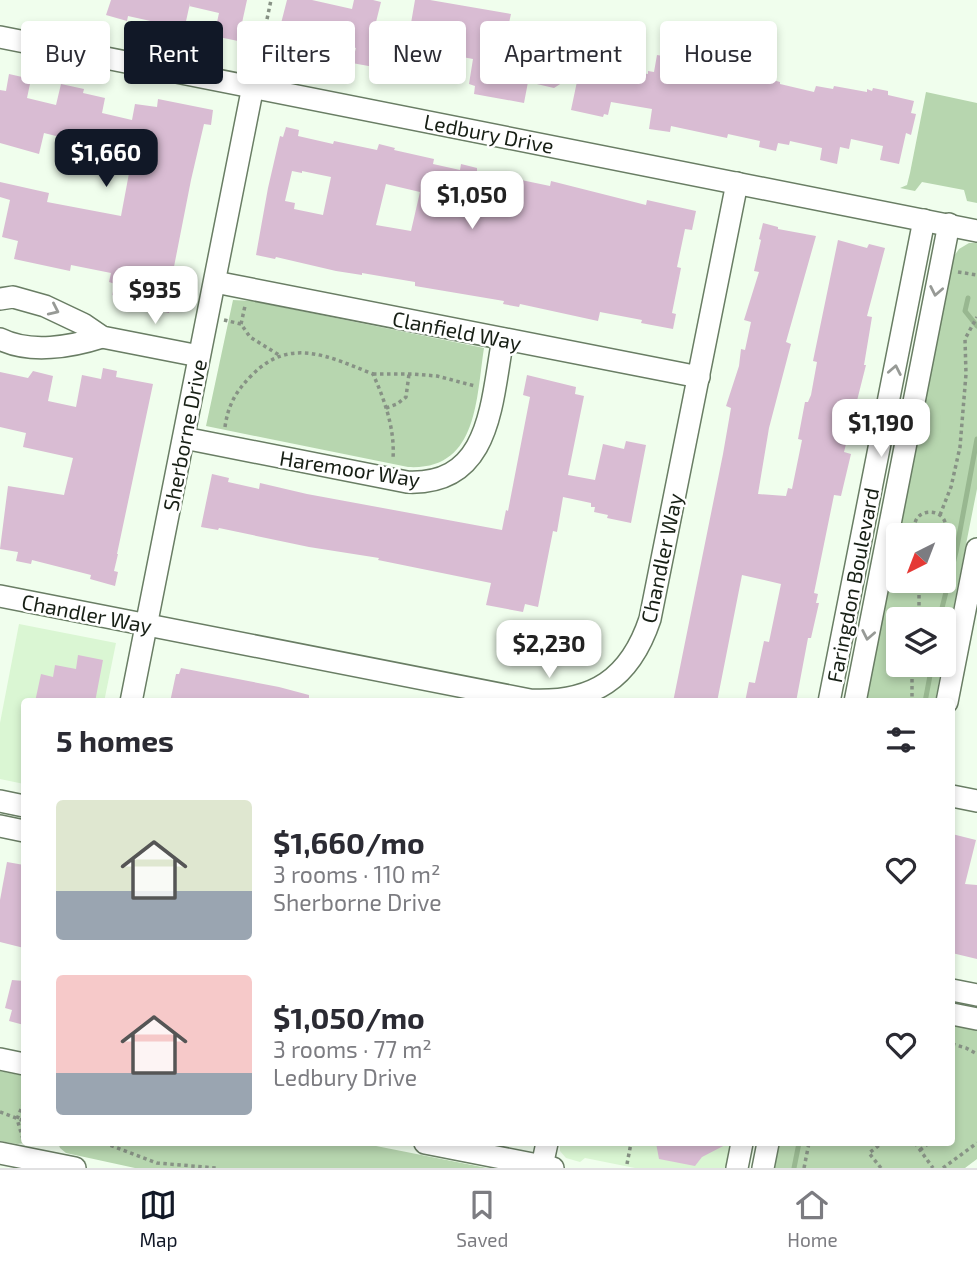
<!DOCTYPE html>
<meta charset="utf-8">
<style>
body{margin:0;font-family:"Exo 2",sans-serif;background:#f2f2f3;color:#2b2b33;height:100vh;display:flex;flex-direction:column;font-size:26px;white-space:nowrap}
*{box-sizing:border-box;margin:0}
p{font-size:23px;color:#7c7c81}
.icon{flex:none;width:38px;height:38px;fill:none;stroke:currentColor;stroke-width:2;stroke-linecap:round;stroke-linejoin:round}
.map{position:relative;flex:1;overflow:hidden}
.drawer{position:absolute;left:21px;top:698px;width:934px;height:448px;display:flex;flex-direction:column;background:#fff;border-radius:7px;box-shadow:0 4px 10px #0003}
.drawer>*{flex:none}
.banner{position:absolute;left:21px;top:21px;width:936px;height:63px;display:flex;gap:14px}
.needle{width:46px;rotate:222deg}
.tools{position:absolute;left:886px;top:523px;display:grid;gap:14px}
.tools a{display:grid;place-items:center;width:70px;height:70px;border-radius:7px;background:#fff;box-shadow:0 4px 10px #0003;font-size:35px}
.price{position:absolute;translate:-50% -60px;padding:0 16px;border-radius:14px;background:#fff;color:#222;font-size:23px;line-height:46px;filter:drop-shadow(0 2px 4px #0008)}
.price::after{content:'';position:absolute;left:50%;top:42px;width:21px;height:16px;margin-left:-10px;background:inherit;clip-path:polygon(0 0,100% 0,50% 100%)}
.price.selected{background:#111827;color:#fff}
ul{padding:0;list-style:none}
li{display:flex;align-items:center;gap:21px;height:175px;padding:0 35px}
li span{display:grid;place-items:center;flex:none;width:196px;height:140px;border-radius:7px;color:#555}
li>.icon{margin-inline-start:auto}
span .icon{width:84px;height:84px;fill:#fffc;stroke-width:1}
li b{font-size:30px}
h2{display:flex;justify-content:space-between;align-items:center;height:84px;padding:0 35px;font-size:30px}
.tag{padding:0 24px;border-radius:7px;background:#fff;box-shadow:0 4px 10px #0003;font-size:24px;line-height:63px}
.tag.selected{background:#111827;color:#fff}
.tab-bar{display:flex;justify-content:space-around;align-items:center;height:98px;border-top:2px solid #e1e1e2;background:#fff;font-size:19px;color:#7c7c81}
.tab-bar a{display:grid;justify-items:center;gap:4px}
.tab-bar .selected{color:#111827}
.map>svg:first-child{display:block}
.built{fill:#daf6d3}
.green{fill:#b7d6af;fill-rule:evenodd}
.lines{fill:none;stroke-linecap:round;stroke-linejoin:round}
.stream{stroke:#98b790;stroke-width:5}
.building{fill:#d9bcd3;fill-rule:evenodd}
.minor-casing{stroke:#697d64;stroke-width:24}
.path{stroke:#879285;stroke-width:3.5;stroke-dasharray:3.5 3.5;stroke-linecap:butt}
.minor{stroke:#fff;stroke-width:21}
.oneway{stroke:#979a96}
.labels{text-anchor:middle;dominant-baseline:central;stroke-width:5;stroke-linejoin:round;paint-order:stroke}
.street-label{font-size:21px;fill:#171f15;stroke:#fff}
</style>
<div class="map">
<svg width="977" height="1168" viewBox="0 0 977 1168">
<rect width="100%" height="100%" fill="#f0feed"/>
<g class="built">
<path d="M19,624l97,19 -12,59h-80v82l-24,-5v-56z"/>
<path d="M560,1143h172l-5,25h-92l-50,-10 -5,4 -14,-4 -6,-7z"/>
</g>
<g class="green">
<path d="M926,92l51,11v100l-10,-2 -3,-11 -42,-8 -7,9 -15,-3 7,-3 3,-12z"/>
<path d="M969,243h8v246l-34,171v-40h-45v45h44l-7,37h-71l88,-443 7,-10zM898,536h45v45h-45z"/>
<path d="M233,300l19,1 232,47c-8,51 -6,123 -76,119l-202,-41z"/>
<path d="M952,1024l25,5v130l-12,9h-193l5,-25h175z"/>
<path d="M0,1071l24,5 2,67 -9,1 -17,-3z"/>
<path d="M58,1143h303l126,25h-352l-69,-15 -6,-5z"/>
</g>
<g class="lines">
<g class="stream">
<path d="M968,298l-3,13 12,15"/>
<path d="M939,620l17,-68 21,-113"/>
<path d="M925,702l7,-37"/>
<path d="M794,1168l5,-25"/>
</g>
</g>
<g class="building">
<path d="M111,0h136l-9,41 -24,-5 5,-23 -30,-7 1,-3 -7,32 -20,-4 1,-7 -36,-8 -1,5 -21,-6z"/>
<path d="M287,0h25l40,9 2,-9h19l8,2 -5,20 34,7 5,-29h15l81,14 -2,9 33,8 -3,14 10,2 5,8 39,9 9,-38 14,3 -2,10 5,2 -6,28 35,5v-3l6,1 3,-17 18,3 -3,21 28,4 3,-12 60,13 2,-6 15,4v2l34,8 2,-6 17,3 1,-3 33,6v-3l5,2 1,-3 15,3v4l26,6 -3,12 5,1 -5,21 -5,-2 -7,31 -19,-4 3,-14 -32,-7 -2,10 -9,-2 -3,17 -17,-4 2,-12 -32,-7 -1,4 -11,-2 -2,8 -17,-4 1,-6 -32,-7 -1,4 -56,-12 -1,6 -21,-3 3,-20 -41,-7 -3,13 -4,-1 -1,3 -32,-7 8,-38 -25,16 -26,-6 -4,21 -50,-9 1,-8 -6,-2 4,-25 -32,-6 -4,18h-3l-3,11 -14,-3 1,-3 -3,-1v-4h-3l1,-4 -3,-1 2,-13 -32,-6 -6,20 -22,-4 4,-15 -19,-5 2,-9 -38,-6 -3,15 -21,-4z"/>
<path d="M9,74l22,5 -4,19 29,7 5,-21 23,5 -1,4 22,5 -3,15 30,7 3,-16 22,3 1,-8 55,11 -2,15 -7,-1 -13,56 -20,102h2l-4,17 4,1 -4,13 -26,-6 1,-4 -32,-8 3,-11 -6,-2 2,-9 -40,-8 -1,6 -56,-12 4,-18 -16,-4 8,-37 -10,-3v-15l49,11 -2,9 74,14 12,-64 -28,-6 -1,5 -5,-1 -2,11 -24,-5 3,-15 -32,-8 -5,21 -39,-11v-53l6,1z"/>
<path d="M286,127l13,3 -1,6 35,8 1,-3 43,9 2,-6 16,4 -1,2 40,9 -1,5 27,6 1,-6 16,4v3l73,15 1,-5 95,24 1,-5 49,11 -4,19 -7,-1 -8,38 4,1 -9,45 4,1 -3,15 -32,-6 1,-3 -42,-8 -2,9 -78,-17 -1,3 -16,-3 1,-3 -89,-15v-4l-53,-9v2l-26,-4 -60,-14 -1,2 -19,-4 12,-67 12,-52 3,1zM292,171l10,2v-2l29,6 -8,38 -29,-6 1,-6 -10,-2zM386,184l34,8 -9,39 -35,-6z"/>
<path d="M763,223l15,4v2l38,7 -30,106 5,2 -22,84 -11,66 28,2 2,-8 4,1 10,-49 -4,-1 7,-37h3l3,-7 6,-33 -4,-1 25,-121 29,8 2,-4 16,4 -18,68 5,1 -8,48h2l-22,87 7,2 -10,42 -7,-1 -20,98 4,1 -2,9h3l-8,35h-3l-12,64h-51l4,-20 6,1 9,-42 5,1 12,-58 -39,-9 -25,127h-44l50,-248 8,-46 -5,-2 13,-40 2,-17 4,1 6,-28 -7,-2 15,-48 -5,-1 7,-31 -2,-1z"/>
<path d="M103,368l14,3 -1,6 37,7 -36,170h1l-4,17 4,1 -3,14 -25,-7 1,-4 -59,-15 -1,4 -15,-3 2,-9 -18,-3 8,-63 56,9 9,-37 -50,-11 3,-14 -26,-6v-55l28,6 5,-7 20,5 -5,25 28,6 6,-32 19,4z"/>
<path d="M527,375l49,12 -1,7 9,2 -16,79 27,5 8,-36 21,5 2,-8 20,4 -15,78 -24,-5 1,-3 -14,-3 1,-5h-4v-4l-28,-6 -6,35 -4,-1 -15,76 -13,-3 -2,8 -37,-7 5,-22 -113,-23 1,-2 -70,-11 -90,-19 -1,2 -17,-3 11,-53 17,4 -1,4 31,7 1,-6 47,11 195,36 4,-20 2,1 22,-114 -7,-2z"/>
<path d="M78,655l25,5 -8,42h-60l6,-28 12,3 2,-12 21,4z"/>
<path d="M181,668l98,19 30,8v7h-139l6,-28h3z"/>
<path d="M952,834l24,6 -11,44 12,1v74l-25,-6z"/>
<path d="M7,862l17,3v83l-24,-6v-42z"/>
<path d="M12,980l12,1v44l-15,-4 3,-11 -7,-2z"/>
<path d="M656,1143h73l-27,14 -7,9 -36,-7z"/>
</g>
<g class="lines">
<g class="minor-casing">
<g id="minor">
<path d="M0,37l977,194"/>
<path d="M215,282l484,95"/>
<path d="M0,299l13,-2 32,9 38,18 19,13 97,19"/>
<path d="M0,339c30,15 71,8 102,-2"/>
<path d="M184,438l223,44c85,4 84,-81 96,-143"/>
<path d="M0,596l530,104c63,3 100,-21 120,-81l87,-436"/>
<path d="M131,702l122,-616"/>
<path d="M829,702l95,-482"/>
<path d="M855,702l94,-478"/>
<path d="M947,702l30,-153"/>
<path d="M952,796l25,5"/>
<path d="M0,801l24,5"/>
<path d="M0,826l24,5"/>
<path d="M952,990l25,5"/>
<path d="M952,1014l25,5"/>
<path d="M0,1059l24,5"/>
<path d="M425,1143l128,25"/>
<path d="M0,1153l75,15"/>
<path d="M542,1166l5,-23"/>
<path d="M737,1168l5,-25"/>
<path d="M763,1168l5,-25"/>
</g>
</g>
<g class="path">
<path d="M257,67l14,-67"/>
<path d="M958,272l19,3"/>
<path d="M224,320l17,4 9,13 29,18"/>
<path d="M241,324l4,-18"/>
<path d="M373,374h39l25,2 38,10"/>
<path d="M386,408l11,-4 9,-7 3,-23"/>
<path d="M225,427c3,-22 11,-36 27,-52 38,-39 78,-18 121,-1 12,27 22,55 20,85"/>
<path d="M940,515l11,-28 9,-40 6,-73 -1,-35 12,-22"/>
<path d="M916,536c-11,-34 42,-30 27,1"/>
<path d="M919,581v39"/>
<path d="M912,665v37"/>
<path d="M952,767h1"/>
<path d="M952,1044l14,4 11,6"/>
<path d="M0,1112l24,9"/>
<path d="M23,1139l-6,-20 7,-17"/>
<path d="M104,1143l53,20 59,5"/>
<path d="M915,1143l18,25"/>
<path d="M920,1150l9,-7"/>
<path d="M627,1164l4,-21"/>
<path d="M804,1168l5,-25"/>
<path d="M881,1168l-12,-15 13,-10"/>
<path d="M943,1168l34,-25"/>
</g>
<use href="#minor" class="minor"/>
</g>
<defs><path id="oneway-chevron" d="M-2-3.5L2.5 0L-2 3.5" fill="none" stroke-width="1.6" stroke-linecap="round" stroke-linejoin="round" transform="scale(1.75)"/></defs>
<g class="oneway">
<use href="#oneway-chevron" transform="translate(936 291) rotate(101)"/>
<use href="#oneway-chevron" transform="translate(54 310) rotate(25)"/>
<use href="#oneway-chevron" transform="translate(895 370) rotate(-79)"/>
<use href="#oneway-chevron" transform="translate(868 635) rotate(101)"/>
</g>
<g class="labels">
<g class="street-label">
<text transform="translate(489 133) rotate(11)">Ledbury Drive</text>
<text transform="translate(457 330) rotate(11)">Clanfield Way</text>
<text transform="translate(184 435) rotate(-79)">Sherborne Drive</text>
<text transform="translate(350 468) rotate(9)">Haremoor Way</text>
<text transform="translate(661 558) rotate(-78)">Chandler Way</text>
<text transform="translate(852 585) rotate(-79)">Faringdon Boulevard</text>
<text transform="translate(87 613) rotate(11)">Chandler Way</text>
</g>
</g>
</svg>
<div class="tools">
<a><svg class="needle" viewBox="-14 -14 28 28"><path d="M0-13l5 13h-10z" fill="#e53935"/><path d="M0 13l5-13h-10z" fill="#7c7c81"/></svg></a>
<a><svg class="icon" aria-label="layers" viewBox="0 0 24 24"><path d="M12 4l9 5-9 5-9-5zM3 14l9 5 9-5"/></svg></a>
</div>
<b class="price selected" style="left:106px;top:189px">$1,660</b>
<b class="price" style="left:472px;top:231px">$1,050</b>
<b class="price" style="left:155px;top:326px">$935</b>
<b class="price" style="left:881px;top:459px">$1,190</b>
<b class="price" style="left:549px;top:680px">$2,230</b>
<div class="banner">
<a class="tag">Buy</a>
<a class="tag selected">Rent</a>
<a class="tag">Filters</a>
<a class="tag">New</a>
<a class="tag">Apartment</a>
<a class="tag">House</a>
</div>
<section class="drawer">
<h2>5 homes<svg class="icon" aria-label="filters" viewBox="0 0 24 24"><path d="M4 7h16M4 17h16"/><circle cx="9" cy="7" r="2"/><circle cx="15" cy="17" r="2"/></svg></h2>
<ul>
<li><span style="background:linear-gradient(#dfe7d0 65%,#9aa5b1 0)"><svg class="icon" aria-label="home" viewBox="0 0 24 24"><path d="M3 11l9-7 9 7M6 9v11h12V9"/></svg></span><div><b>$1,660/mo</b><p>3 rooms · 110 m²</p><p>Sherborne Drive</p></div><svg class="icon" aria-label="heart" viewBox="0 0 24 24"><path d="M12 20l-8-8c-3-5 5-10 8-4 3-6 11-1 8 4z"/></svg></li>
<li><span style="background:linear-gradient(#f6c9c9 70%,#9aa5b1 0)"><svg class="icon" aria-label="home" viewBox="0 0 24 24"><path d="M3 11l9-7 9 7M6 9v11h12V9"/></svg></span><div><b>$1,050/mo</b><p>3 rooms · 77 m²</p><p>Ledbury Drive</p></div><svg class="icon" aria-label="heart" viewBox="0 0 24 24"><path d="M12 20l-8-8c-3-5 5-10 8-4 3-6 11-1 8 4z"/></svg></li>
</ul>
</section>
</div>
<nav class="tab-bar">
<a class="selected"><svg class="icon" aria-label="map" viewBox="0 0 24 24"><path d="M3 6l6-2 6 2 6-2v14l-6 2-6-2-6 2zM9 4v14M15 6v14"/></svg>Map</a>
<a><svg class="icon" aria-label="saved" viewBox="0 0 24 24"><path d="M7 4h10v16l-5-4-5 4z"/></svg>Saved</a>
<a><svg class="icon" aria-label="home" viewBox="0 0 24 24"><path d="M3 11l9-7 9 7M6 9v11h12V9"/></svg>Home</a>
</nav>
